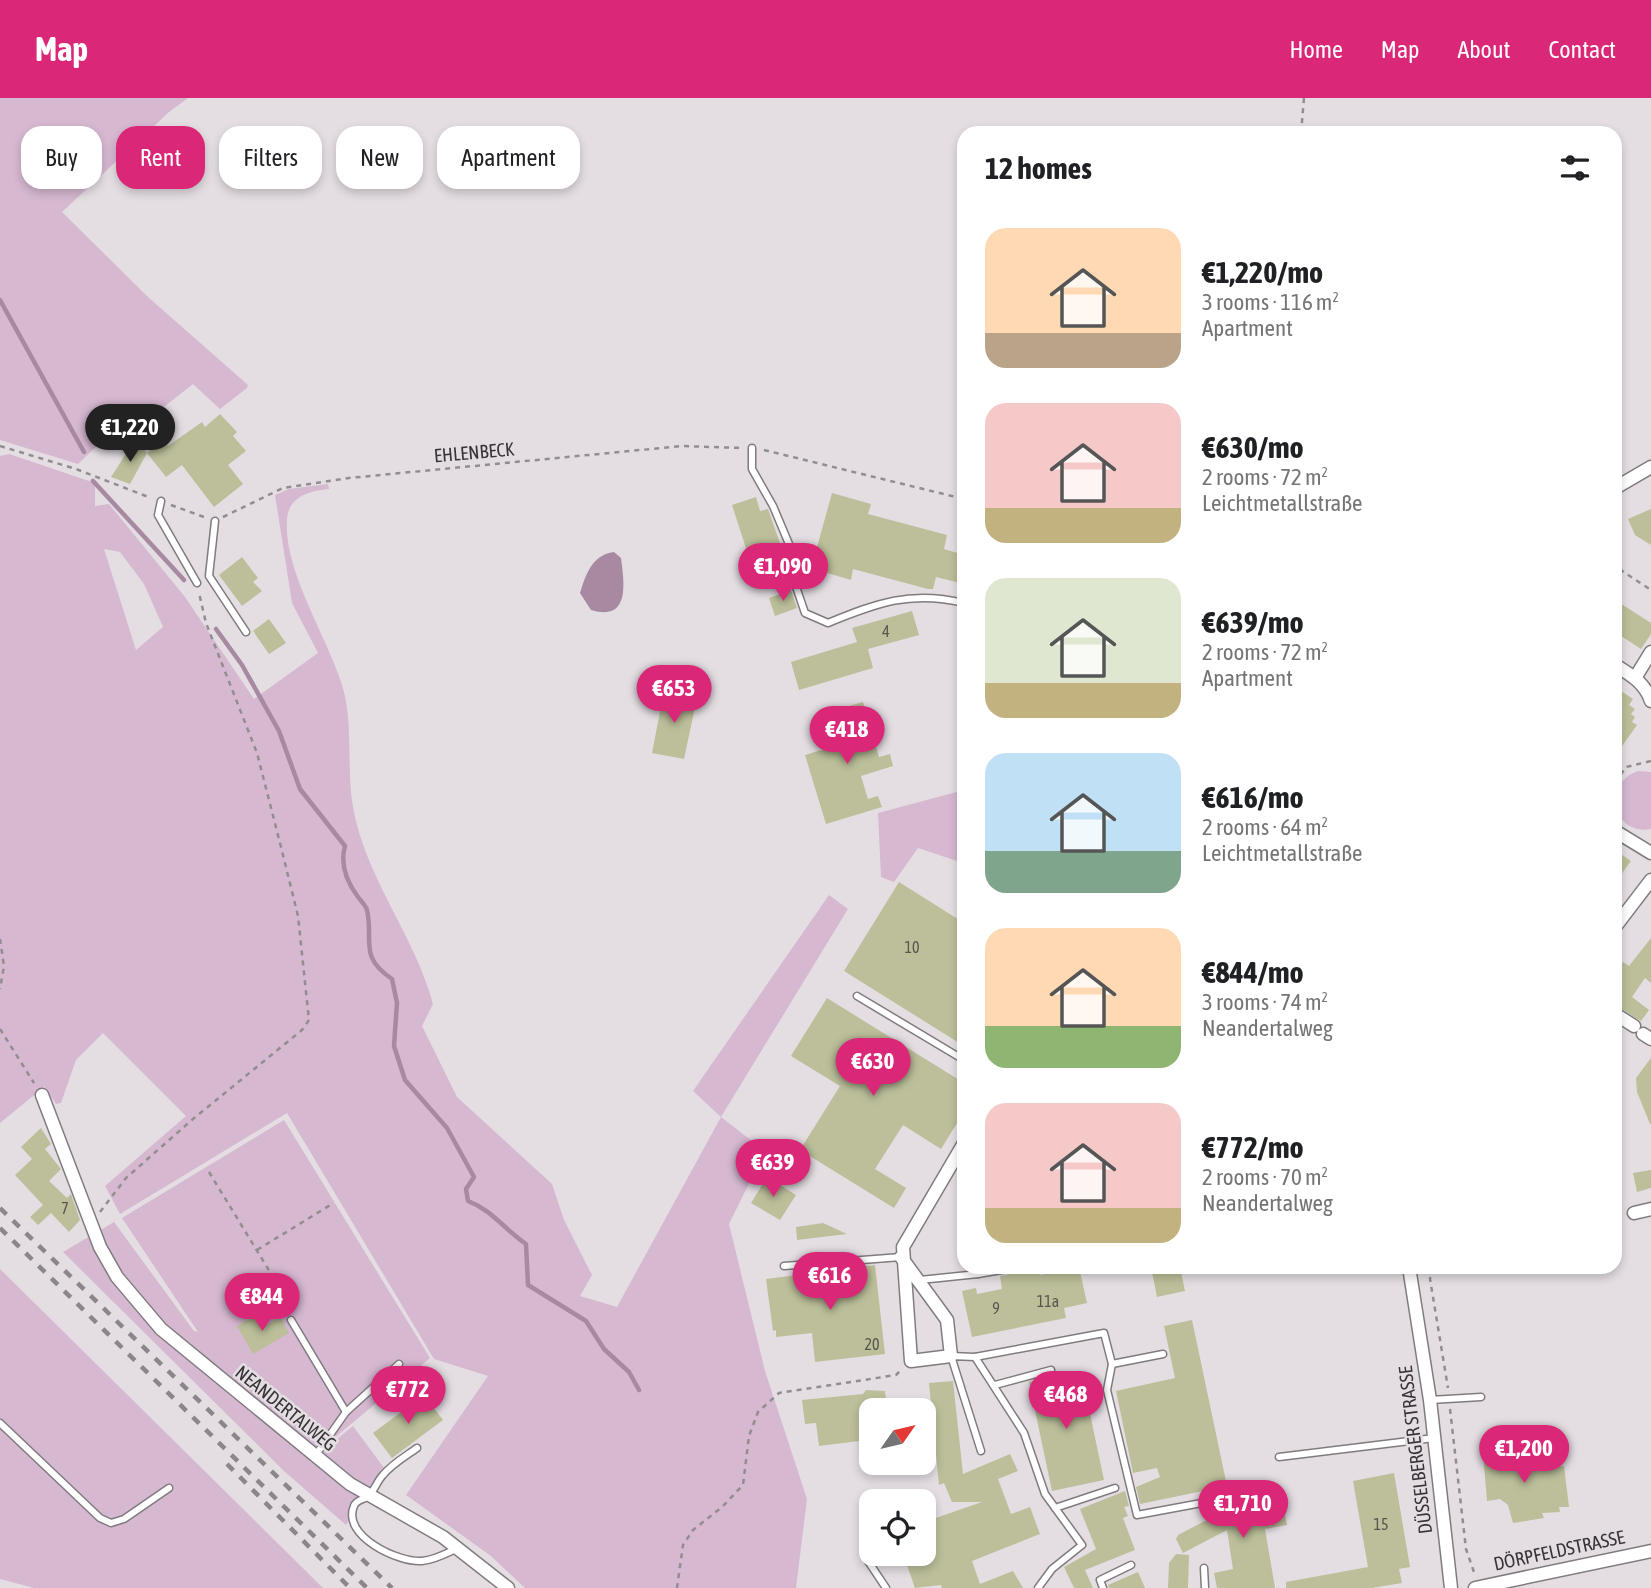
<!DOCTYPE html>
<meta charset="utf-8">
<style>
body{margin:0;font-family:"Asap Condensed",sans-serif;background:#f2f2f2;color:#202124;height:100vh;display:flex;flex-direction:column;font-size:26px;white-space:nowrap}
*{box-sizing:border-box;margin:0}
p{font-size:23px;color:#757577}
.icon{flex:none;width:38px;height:38px;fill:none;stroke:currentColor;stroke-width:2;stroke-linecap:round;stroke-linejoin:round}
.map{position:relative;flex:1;overflow:hidden}
.drawer{position:absolute;left:957px;top:28px;width:665px;height:1148px;display:flex;flex-direction:column;background:#fff;border-radius:21px;box-shadow:0 4px 10px #0003}
.drawer>*{flex:none}
.hud{position:absolute;left:21px;top:28px;width:665px;height:63px;display:flex;gap:14px}
.needle{width:46px;rotate:56deg}
.buttons{position:absolute;left:859px;top:1300px;display:grid;gap:14px}
.buttons a{display:grid;place-items:center;width:77px;height:77px;border-radius:14px;background:#fff;box-shadow:0 4px 10px #0003;font-size:35px}
.price{position:absolute;translate:-50% -60px;padding:0 16px;border-radius:24px;background:#db2777;color:#fff;font-size:23px;line-height:46px;filter:drop-shadow(0 2px 4px #0008)}
.price::after{content:'';position:absolute;left:50%;top:42px;width:21px;height:16px;margin-left:-10px;background:inherit;clip-path:polygon(0 0,100% 0,50% 100%)}
.price.on{background:#222;color:#fff}
ul{padding:0;list-style:none}
li{display:flex;align-items:center;gap:21px;height:175px;padding:0 28px}
li span{display:grid;place-items:center;flex:none;width:196px;height:140px;border-radius:21px;color:#555}
li>.icon{margin-inline-start:auto}
span .icon{width:84px;height:84px;fill:#fffc;stroke-width:1}
li b{font-size:30px}
h2{display:flex;justify-content:space-between;align-items:center;height:84px;padding:0 28px;font-size:30px}
.pill{padding:0 24px;border-radius:21px;background:#fff;box-shadow:0 4px 10px #0003;font-size:24px;line-height:63px}
.pill.on{background:#db2777;color:#fff}
header{display:flex;align-items:center;gap:42px;box-sizing:border-box;height:98px;padding:0 35px;background:#db2777;color:#fff}
header strong{font-size:33px}
nav{display:flex;gap:38px;margin-inline-start:auto;font-size:24px}
.map>svg:first-child{display:block}
.green{fill:#d6b8d1;fill-rule:evenodd}
.water{fill:#a889a2}
.lines{fill:none;stroke-linecap:round;stroke-linejoin:round}
.stream{stroke:#a889a2;stroke-width:4.5}
.building{fill:#bcbf9a}
.lane-casing{stroke:#807b7f;stroke-width:9}
.street-casing{stroke:#807b7f;stroke-width:15}
.path{stroke:#918d90;stroke-width:2.5;stroke-dasharray:5 5;stroke-linecap:butt}
.lane{stroke:#fff;stroke-width:6}
.street{stroke:#fff;stroke-width:12}
.rail{stroke:#8a8689;stroke-width:4.5;stroke-dasharray:9 9;stroke-linecap:butt}
.labels{text-anchor:middle;dominant-baseline:central;stroke-width:5;stroke-linejoin:round;paint-order:stroke}
.number-label{font-size:16px;fill:#58574e}
.street-label{font-size:19px;fill:#363435;stroke:#e4dee3}
</style>
<header>
<strong>Map</strong>
<nav><a>Home</a><a>Map</a><a>About</a><a>Contact</a></nav>
</header>
<div class="map">
<svg width="1651" height="1490" viewBox="0 0 1651 1490">
<rect width="100%" height="100%" fill="#e4dee3"/>
<g class="green">
<path d="M0,0h188l-19,14 -107,100 86,85 100,88 -1,3 -27,21 -27,-25 -48,38 -27,4 -40,38 -78,-24z"/>
<path d="M9,356l86,29v23l14,-2 76,93 69,102 64,-46 -26,-50 -17,-108 14,-6 39,-5 1,5c-19,2 -40,7 -42,30 -4,51 40,117 55,166 12,39 4,82 11,122 12,70 62,129 80,197l-11,22 35,71 95,87 12,36 28,55 -12,21 37,11 104,-190 -28,-26 136,-196 19,14 -127,208 44,34 -36,73 36,147 42,128 -11,89h-271l-34,-32 -85,-61 82,-119 -54,-17 -147,-246 -167,101 -15,-28 81,-70 -83,-83 -27,27 -15,43 -5,1 -12,-17 -44,36v-667zM104,451l16,3 24,32 19,43 -27,23z"/>
<path d="M1638,673l13,1v57c-39,7 -49,-46 -13,-58z"/>
<path d="M964,692v58l-4,14 -42,-14 -24,34 -13,-5 -3,-64z"/>
<path d="M284,1022l146,238 -98,82 -34,-26 33,30 22,-18 31,42 -38,57 -62,-54 -221,-219 51,-30 80,109 4,1 -76,-114z"/>
<path d="M0,1171l323,319h-289l-34,-9z"/>
</g>
<path class="water" d="M614,454l7,6c3,24 10,64 -30,52l-11,-17c6,-19 12,-38 34,-41z"/>
<g class="lines">
<g class="stream">
<path d="M0,202l84,152"/>
<path d="M93,383l91,99"/>
<path d="M216,531l26,36 37,66 21,58 45,57c-5,18 1,35 13,51 3,4 8,9 9,13 7,31 -9,46 25,69l5,24 -3,43 11,34 42,48 27,49 -8,12 2,12c24,9 37,29 58,43l2,41 58,36 18,28 25,23 10,18"/>
</g>
</g>
<g class="building">
<path d="M220,316l17,18 -4,4 13,15 -18,14 15,19 -29,23 -32,-42 -16,12 -19,-24 16,-14 5,7 34,-24 3,5z"/>
<path d="M135,342l12,13 -17,31 -19,-7z"/>
<path d="M832,395l39,11 -3,10 79,21 -3,14 20,6v29l-28,-7 -3,12h-5l-75,-20 -2,11 -34,-10 -3,-12z"/>
<path d="M756,399l4,14 8,-2 13,37 -8,3 4,14 -24,7 -21,-65z"/>
<path d="M1651,411v36l-16,-10 -7,-16z"/>
<path d="M242,459l16,21 -5,4 9,9 -20,15 -23,-31z"/>
<path d="M791,492l6,18 -22,8 -6,-18z"/>
<path d="M1615,502l36,23v11l-10,15 -26,-17z"/>
<path d="M912,513l7,24 -51,14 5,19 -74,22 -8,-28 66,-20 -5,-14z"/>
<path d="M269,521l17,24 -17,11 -16,-23z"/>
<path d="M1615,589l18,12 -4,6 6,4 -4,5 4,3 -3,5 5,3 -22,31z"/>
<path d="M664,593l33,7 -13,61 -32,-6z"/>
<path d="M863,604l16,55 11,-3 3,12 -32,10 7,23 10,-3 4,11 -56,17 -21,-69 33,-10 -10,-33z"/>
<path d="M1615,752l16,11 -16,22z"/>
<path d="M899,784l65,41v123l-120,-75z"/>
<path d="M1651,840v45l-6,-5 -13,19 17,13 -8,11 -26,-16v-33l8,-10 6,4z"/>
<path d="M827,900l137,85v29l-23,37 -38,-24 -28,44 31,19 -12,20 -94,-58 40,-64 -49,-30z"/>
<path d="M1651,960v66h-1l-13,-32 -1,-14z"/>
<path d="M41,1030l10,16 -6,5 16,20 -12,12 18,17 4,-4 9,26 -11,12 -18,-19 -13,12 -8,-8 13,-12 -28,-30 17,-16 -11,-12z"/>
<path d="M1651,1072v18l-14,4 -4,-19z"/>
<path d="M767,1079l29,18 -16,25 -29,-17z"/>
<path d="M823,1125l24,11 -50,6 -1,-13z"/>
<path d="M875,1167l10,89 -70,8 -3,-29 -36,4v-7l-3,1 -7,-52z"/>
<path d="M1079,1169l8,36 -23,5 2,10 -94,19 -10,-46 14,-3 1,6 25,-5 -2,-13 39,-8 1,7z"/>
<path d="M1151,1169h29l5,24 -28,6z"/>
<path d="M256,1217l7,12 17,-10 9,16 -36,21 -16,-28z"/>
<path d="M1192,1222l35,166 -87,18 -4,-17 24,-10 -3,-9 -24,5 -17,-82 59,-13 -11,-52z"/>
<path d="M1081,1273l23,109 -52,11 -23,-109z"/>
<path d="M953,1283l10,93 47,-20 8,17 -20,8 13,35 19,-7 10,27 -68,27 8,23 33,-13 10,17h-81l-1,-3 -26,3 -12,-34h21v-32l58,-20h-30l-8,-19 -5,2 -10,-102z"/>
<path d="M866,1292l19,1 2,19h-15v50l-11,1 -2,-20 -40,5 -3,-23 -11,1 -3,-24 61,-6z"/>
<path d="M424,1297l19,25 -51,38 -19,-25z"/>
<path d="M1496,1342l1,13 13,-2 1,12 24,-3 1,4 18,-2v5l10,-1 5,41h-10l1,5 -18,1 2,5 -31,5 -5,-18 -8,-6 -13,2 -5,-59z"/>
<path d="M1394,1375l16,94 -11,2 3,14 -30,5h-86v-6l82,-15 -15,-86z"/>
<path d="M1280,1392l7,35 -22,4 10,59h-58l-3,-15 19,-4 -6,-39 -44,23 -7,-14 2,-4 40,-21 3,5 17,-8 -1,-10 14,-6z"/>
<path d="M1125,1393l4,15 -5,1 4,9 -5,2 12,32 -50,20 8,18h-19l-10,-21 32,-18 -16,-40z"/>
<path d="M1176,1456l13,1 -1,33h-20l1,-25z"/>
<path d="M1138,1474l7,16h-36l-1,-3z"/>
</g>
<g class="lines">
<g class="lane-casing">
<g id="lane">
<path d="M752,350v21l21,37 16,38 1,25 15,44 23,10c49,-20 83,-33 136,-20"/>
<path d="M161,403l-3,14 39,68"/>
<path d="M215,423l-6,55 37,56"/>
<path d="M857,898l107,64"/>
<path d="M964,1105v1"/>
<path d="M784,1168l117,-9"/>
<path d="M978,1176l41,-7"/>
<path d="M920,1182l58,-6 -1,-7"/>
<path d="M291,1222l55,92"/>
<path d="M975,1259l49,76 21,61 37,51 -30,24 -14,19"/>
<path d="M1112,1266l51,-10"/>
<path d="M995,1287l56,-15"/>
<path d="M1430,1302l51,-3"/>
<path d="M0,1325l100,95 11,5 13,-4 45,-31"/>
<path d="M417,1350c-11,8 -25,16 -34,27 -6,6 -9,17 -16,22 -5,3 -11,3 -13,9 -13,30 45,57 68,55 13,-1 25,-8 36,-13"/>
<path d="M981,1353l-30,-95 24,1 129,-24 8,31 -5,26 30,125 70,-13"/>
<path d="M315,1358l31,-44 53,-48"/>
<path d="M1279,1359l155,-19"/>
<path d="M1055,1410l60,-20"/>
<path d="M868,1463l18,27"/>
<path d="M1204,1470l1,20"/>
<path d="M1103,1490l-3,-8 31,-15"/>
</g>
</g>
<g class="street-casing">
<g id="street">
<path d="M1615,390l36,-21"/>
<path d="M1615,567c16,10 30,18 36,36"/>
<path d="M1635,580l16,-26"/>
<path d="M1615,733l36,22"/>
<path d="M1615,829l36,-47"/>
<path d="M1615,916l19,12"/>
<path d="M1643,936l8,5"/>
<path d="M42,997l58,152 17,30 44,52 189,155 93,53 65,51"/>
<path d="M1634,1115l17,-4"/>
<path d="M901,1159l46,63 4,36 -40,5 -8,-114 61,-104"/>
<path d="M1409,1169l21,133 21,188"/>
<path d="M1475,1490l176,-37"/>
</g>
</g>
<g class="path">
<path d="M1301,35l3,-35"/>
<path d="M0,348l76,23 75,29"/>
<path d="M764,352l200,49"/>
<path d="M171,407l33,12"/>
<path d="M223,419l60,-29 66,-10 333,-32 61,2"/>
<path d="M1615,462l7,11 29,19"/>
<path d="M1615,685l11,-16 25,-6"/>
<path d="M0,841l4,27 -4,23"/>
<path d="M0,931l34,54"/>
<path d="M209,1074l75,123 4,14"/>
<path d="M100,1114l26,-34 67,-59 109,-89 7,-10 -11,-104 -17,-69 -24,-94 -51,-130 -7,-30"/>
<path d="M257,1152l75,-46"/>
<path d="M1431,1169l-1,12 18,109"/>
<path d="M1450,1311l16,140 9,26"/>
<path d="M677,1490l6,-43 10,-15 29,-23 21,-22 6,-49 9,-24 21,-19 117,-18 5,-5"/>
</g>
<use href="#lane" class="lane"/>
<use href="#street" class="street"/>
<g class="rail">
<path d="M0,1110l392,380"/>
<path d="M0,1130l367,360"/>
<path d="M227,1366l123,124"/>
</g>
</g>
<g class="labels">
<g class="number-label">
<text x="886" y="533">4</text>
<text x="912" y="849">10</text>
<text x="65" y="1110">7</text>
<text x="1048" y="1203">11a</text>
<text x="996" y="1210">9</text>
<text x="872" y="1246">20</text>
<text x="1381" y="1426">15</text>
</g>
<g class="street-label">
<text transform="translate(474 354) rotate(-5)">EHLENBECK</text>
<text transform="translate(286 1310) rotate(39)">NEANDERTALWEG</text>
<text transform="translate(1415 1352) rotate(-97)">DÜSSELBERGER STRASSE</text>
<text transform="translate(1559 1452) rotate(-12)">DÖRPFELDSTRASSE</text>
</g>
</g>
</svg>
<div class="buttons">
<a><svg class="needle" viewBox="-14 -14 28 28"><path d="M0-13l5 13h-10z" fill="#e53935"/><path d="M0 13l5-13h-10z" fill="#757577"/></svg></a>
<a><svg class="icon" aria-label="locate" viewBox="0 0 24 24"><circle cx="12" cy="12" r="6"/><path d="M12 2v4M12 18v4M2 12h4M18 12h4"/></svg></a>
</div>
<b class="price on" style="left:130px;top:366px">€1,220</b>
<b class="price" style="left:783px;top:505px">€1,090</b>
<b class="price" style="left:674px;top:627px">€653</b>
<b class="price" style="left:847px;top:668px">€418</b>
<b class="price" style="left:873px;top:1000px">€630</b>
<b class="price" style="left:773px;top:1101px">€639</b>
<b class="price" style="left:830px;top:1214px">€616</b>
<b class="price" style="left:262px;top:1235px">€844</b>
<b class="price" style="left:408px;top:1328px">€772</b>
<b class="price" style="left:1066px;top:1333px">€468</b>
<b class="price" style="left:1524px;top:1387px">€1,200</b>
<b class="price" style="left:1243px;top:1442px">€1,710</b>
<div class="hud">
<a class="pill">Buy</a>
<a class="pill on">Rent</a>
<a class="pill">Filters</a>
<a class="pill">New</a>
<a class="pill">Apartment</a>
</div>
<section class="drawer">
<h2>12 homes<svg class="icon" aria-label="filters" viewBox="0 0 24 24"><path d="M4 7h16M4 17h16"/><circle cx="9" cy="7" r="2"/><circle cx="15" cy="17" r="2"/></svg></h2>
<ul>
<li><span style="background:linear-gradient(#ffd9b3 75%,#b9a48a 0)"><svg class="icon" aria-label="home" viewBox="0 0 24 24"><path d="M3 11l9-7 9 7M6 9v11h12V9"/></svg></span><div><b>€1,220/mo</b><p>3 rooms · 116 m²</p><p>Apartment</p></div></li>
<li><span style="background:linear-gradient(#f6c9c9 75%,#c2b280 0)"><svg class="icon" aria-label="home" viewBox="0 0 24 24"><path d="M3 11l9-7 9 7M6 9v11h12V9"/></svg></span><div><b>€630/mo</b><p>2 rooms · 72 m²</p><p>Leichtmetallstraße</p></div></li>
<li><span style="background:linear-gradient(#dfe7d0 75%,#c2b280 0)"><svg class="icon" aria-label="home" viewBox="0 0 24 24"><path d="M3 11l9-7 9 7M6 9v11h12V9"/></svg></span><div><b>€639/mo</b><p>2 rooms · 72 m²</p><p>Apartment</p></div></li>
<li><span style="background:linear-gradient(#bfe0f5 70%,#7fa58c 0)"><svg class="icon" aria-label="home" viewBox="0 0 24 24"><path d="M3 11l9-7 9 7M6 9v11h12V9"/></svg></span><div><b>€616/mo</b><p>2 rooms · 64 m²</p><p>Leichtmetallstraße</p></div></li>
<li><span style="background:linear-gradient(#ffd9b3 70%,#8fb573 0)"><svg class="icon" aria-label="home" viewBox="0 0 24 24"><path d="M3 11l9-7 9 7M6 9v11h12V9"/></svg></span><div><b>€844/mo</b><p>3 rooms · 74 m²</p><p>Neandertalweg</p></div></li>
<li><span style="background:linear-gradient(#f6c9c9 75%,#c2b280 0)"><svg class="icon" aria-label="home" viewBox="0 0 24 24"><path d="M3 11l9-7 9 7M6 9v11h12V9"/></svg></span><div><b>€772/mo</b><p>2 rooms · 70 m²</p><p>Neandertalweg</p></div></li>
</ul>
</section>
</div>
